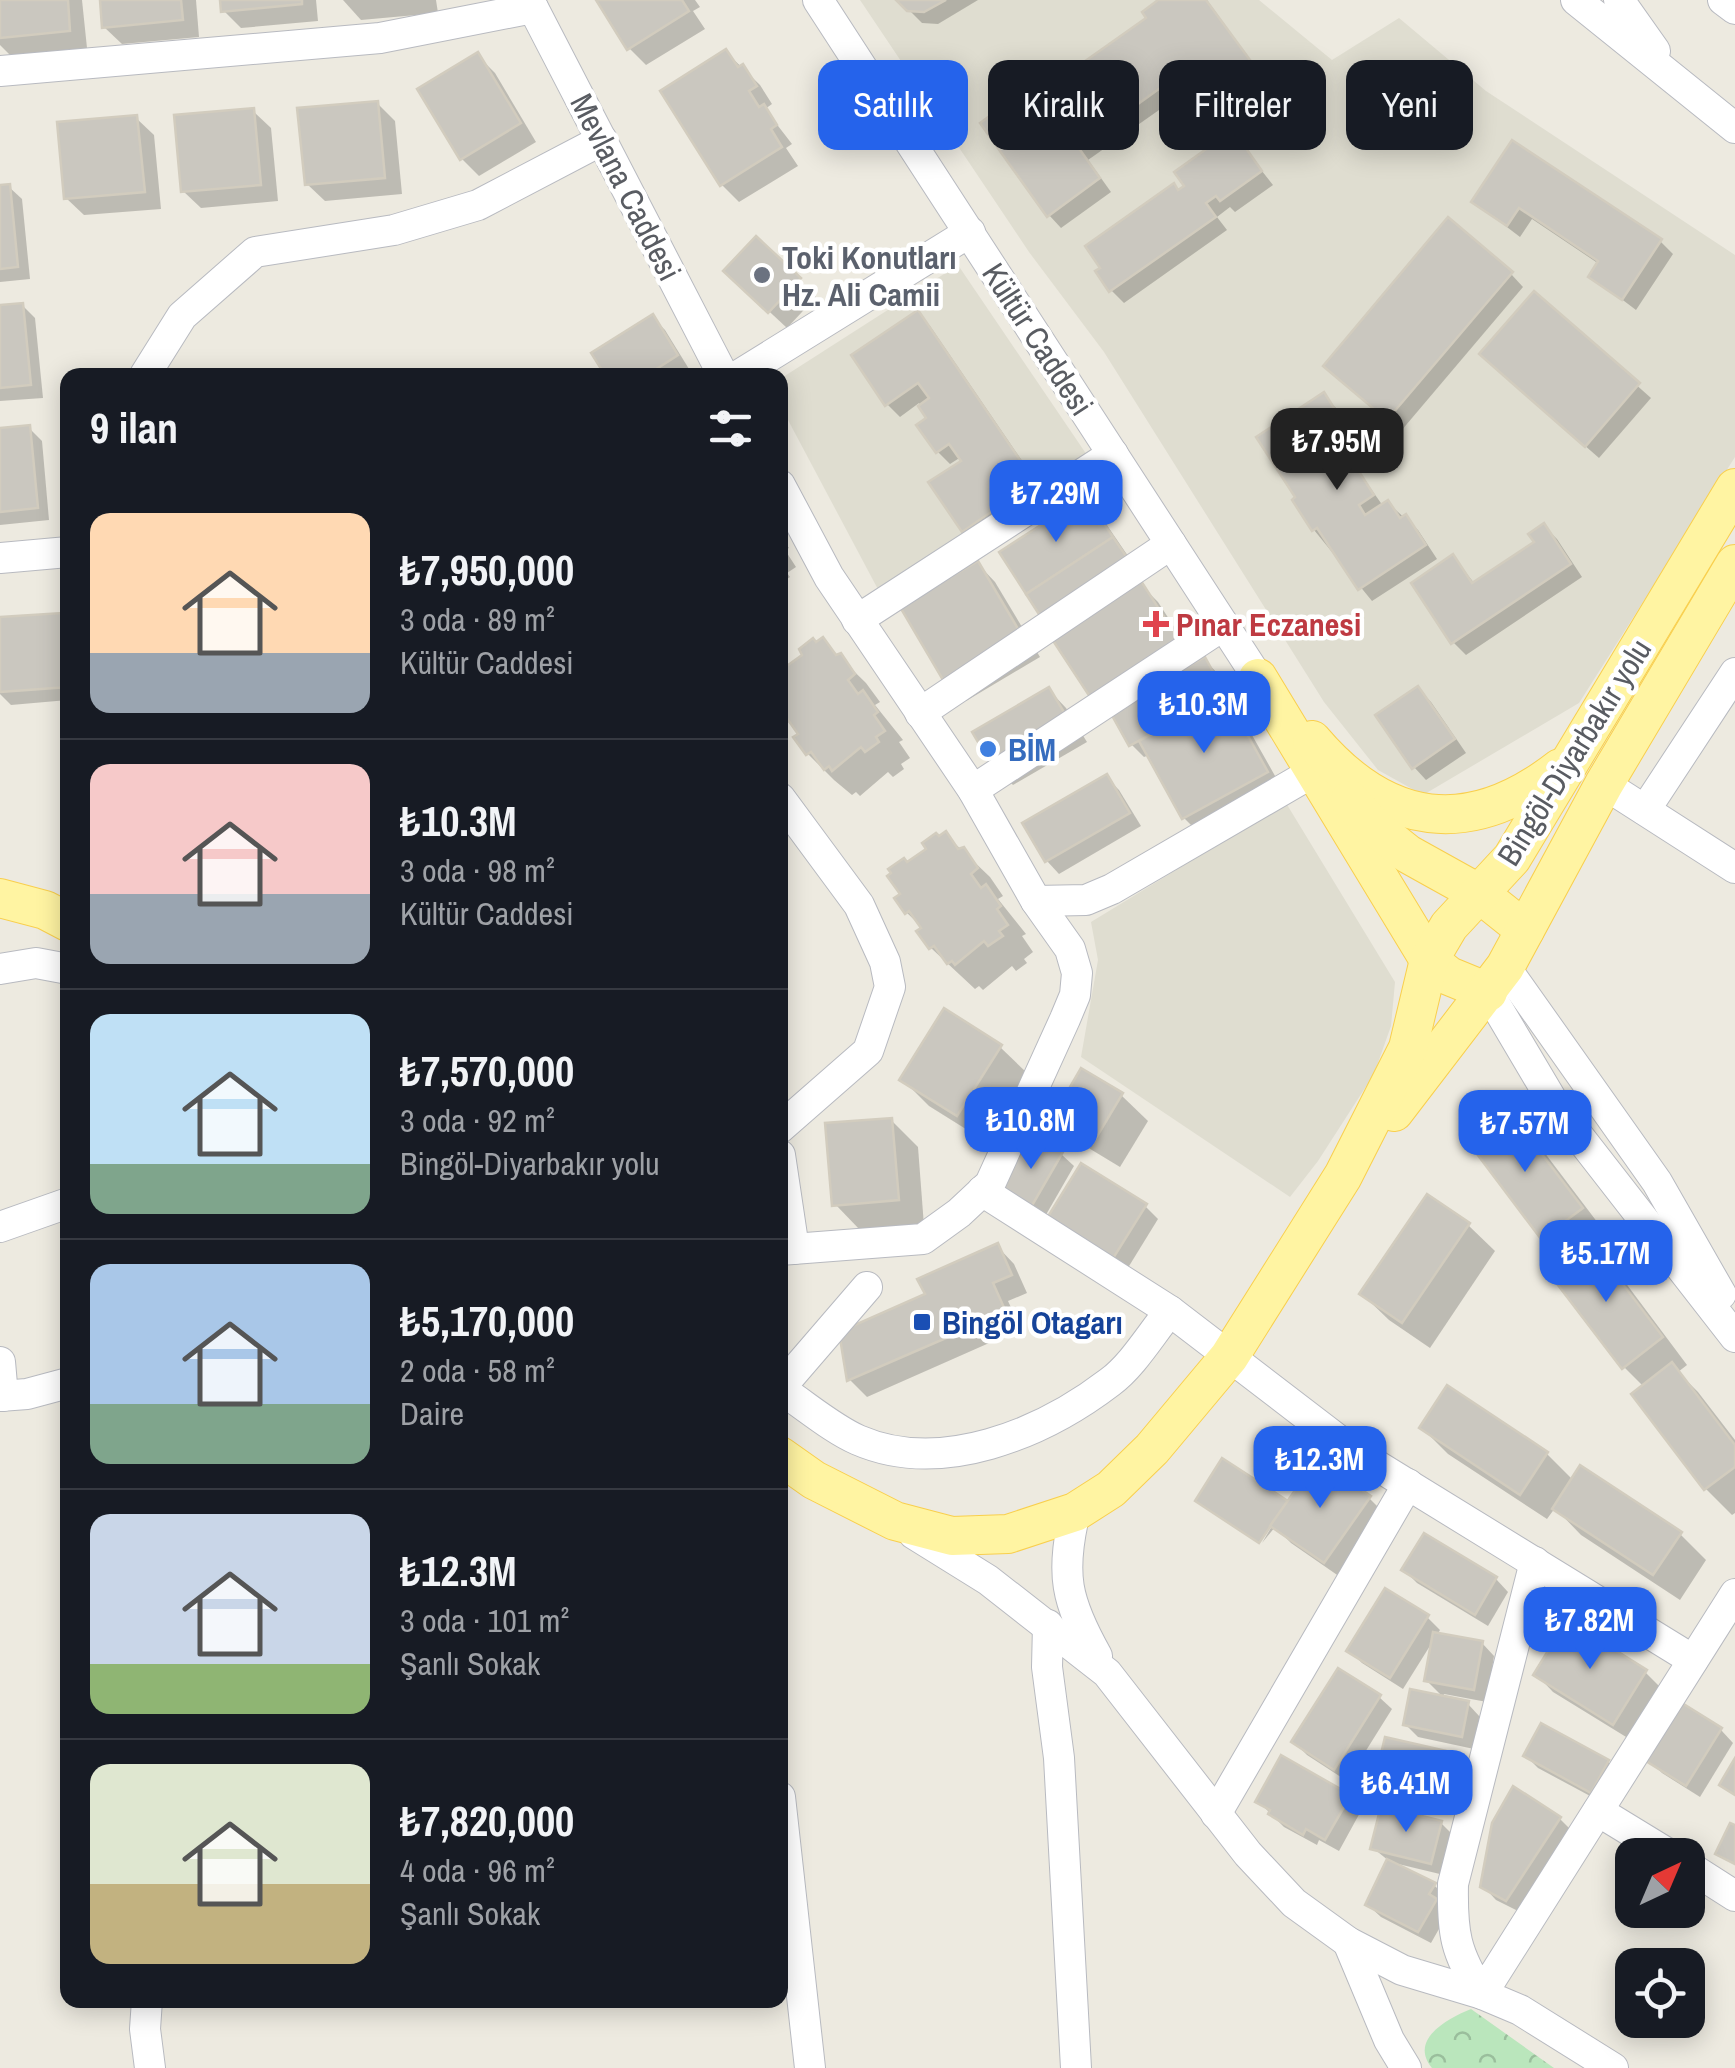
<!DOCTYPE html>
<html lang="tr">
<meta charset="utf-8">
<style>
body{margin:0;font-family:"Archivo Narrow",sans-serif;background:#20242c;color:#f1f3f6;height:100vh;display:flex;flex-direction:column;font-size:38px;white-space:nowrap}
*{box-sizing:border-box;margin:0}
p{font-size:32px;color:#9ea1a6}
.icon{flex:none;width:55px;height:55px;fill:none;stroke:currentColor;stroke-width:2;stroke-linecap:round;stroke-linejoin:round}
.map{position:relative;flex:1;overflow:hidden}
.sheet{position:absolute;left:60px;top:368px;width:728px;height:1640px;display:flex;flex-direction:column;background:#171b24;border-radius:20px;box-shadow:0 5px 25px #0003}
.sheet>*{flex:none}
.hud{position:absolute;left:818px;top:60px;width:768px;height:90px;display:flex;gap:20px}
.needle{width:65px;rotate:44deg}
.tools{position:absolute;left:1615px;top:1838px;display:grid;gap:20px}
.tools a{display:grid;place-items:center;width:90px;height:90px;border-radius:20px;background:#171b24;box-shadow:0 5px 25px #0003;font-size:50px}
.price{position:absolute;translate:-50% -85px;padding:0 22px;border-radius:20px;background:#2563eb;color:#fff;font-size:32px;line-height:65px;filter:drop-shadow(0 2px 5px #0008)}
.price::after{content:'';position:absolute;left:50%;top:60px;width:30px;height:22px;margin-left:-15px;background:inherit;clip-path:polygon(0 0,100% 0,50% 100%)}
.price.active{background:#222;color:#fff}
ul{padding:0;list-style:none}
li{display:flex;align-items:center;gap:30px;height:250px;padding:0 30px}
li+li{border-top:2px solid #363941}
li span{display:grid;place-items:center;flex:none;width:280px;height:200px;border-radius:20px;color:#555}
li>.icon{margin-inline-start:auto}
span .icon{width:120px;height:120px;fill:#fffc;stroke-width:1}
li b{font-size:42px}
h2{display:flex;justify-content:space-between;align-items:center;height:120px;padding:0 30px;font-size:42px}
.chip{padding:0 35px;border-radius:20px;background:#171b24;box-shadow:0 5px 25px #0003;font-size:35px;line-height:90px}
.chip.active{background:#2563eb;color:#fff}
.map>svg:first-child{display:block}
.education{fill:#dfddd0}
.park{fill:url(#park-crowns)}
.shadow{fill:#0003}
.building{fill:#cac7bf;stroke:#d2ccbe;stroke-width:2.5}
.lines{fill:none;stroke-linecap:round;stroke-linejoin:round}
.minor-casing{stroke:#b8bac0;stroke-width:32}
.major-casing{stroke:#f9cf4d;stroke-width:40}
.minor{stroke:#fff;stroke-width:30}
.major{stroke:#fff4a2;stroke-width:38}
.worship-dot{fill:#6b7280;stroke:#fff;stroke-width:4}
.health-dot{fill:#e0444e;stroke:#fff;stroke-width:4}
.shop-dot{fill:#3f7fe0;stroke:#fff;stroke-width:4}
.transit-dot{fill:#1a4fb4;stroke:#fff;stroke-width:4}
.labels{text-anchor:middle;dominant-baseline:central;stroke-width:9;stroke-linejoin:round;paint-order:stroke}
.street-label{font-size:32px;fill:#595c62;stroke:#fff}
.worship-label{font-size:32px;font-weight:bold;fill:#5b616d;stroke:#fff;text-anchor:start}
.health-label{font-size:32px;font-weight:bold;fill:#be3a42;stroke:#fff;text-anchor:start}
.shop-label{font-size:32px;font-weight:bold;fill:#366cbe;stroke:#fff;text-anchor:start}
.transit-label{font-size:32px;font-weight:bold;fill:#164399;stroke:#fff;text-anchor:start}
</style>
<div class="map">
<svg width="1735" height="2068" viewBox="0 0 1735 2068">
<defs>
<pattern id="park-crowns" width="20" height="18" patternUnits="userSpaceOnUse" patternTransform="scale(2.5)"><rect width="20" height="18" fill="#bae6bc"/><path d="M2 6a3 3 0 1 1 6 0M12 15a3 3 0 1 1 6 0" fill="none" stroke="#9abe9c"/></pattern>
</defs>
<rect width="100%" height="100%" fill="#edeae0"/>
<g class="education">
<path d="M860,0h399l73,60 67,-42 87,73 249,164v202l-156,246 -156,92 -45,-25 -54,-68 -220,-350 -75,-100z"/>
<path d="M958,265l131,193 -208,137 -101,-190v-26z"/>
<path d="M1286,803l109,179 -4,44 -17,48 -56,87 -28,36 -209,-140 17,-97 -7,-38z"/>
</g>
<path class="park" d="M1471,2009l83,59h-122c-24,-29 17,-50 39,-59z"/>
<g class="shadow">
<path d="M0,0h82l5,48 -77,7 -10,-10z"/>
<path d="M102,0h94l3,37 -77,7 -18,-17z"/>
<path d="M223,0h93l2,21 -77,7 -17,-17z"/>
<path d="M343,0h93l2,13 -77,7z"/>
<path d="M599,0h96l5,7 -7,4 12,18 -59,36 -17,-17z"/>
<path d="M899,0h79l-40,24 -16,-1z"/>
<path d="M1162,0h45l53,74 -44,32 -20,-22 -108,76 23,32 -50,36 -12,-13 -8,-120 108,-77z"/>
<path d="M726,52l34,33 12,19 -7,5 27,35 -6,4 12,18 -59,36 -17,-17 -59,-93z"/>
<path d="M477,55l18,18 41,69 -57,34 -17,-17z"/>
<path d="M377,103l18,18 7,73 -77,7 -18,-17z"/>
<path d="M253,111l18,17 7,73 -77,7 -18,-17z"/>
<path d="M136,118l18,17 7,74 -77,6 -18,-17z"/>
<path d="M1232,133l41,52 -38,27 -5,-5 -13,10 10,13 -103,73 -13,-13 68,-98z"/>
<path d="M1513,143l147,98 13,13 -37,56 -45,-34 8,-12 -67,-45 -12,18 -46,-35z"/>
<path d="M0,187h9l13,12 8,80 -30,3z"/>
<path d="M1511,274l12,13 -122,144 -62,-53z"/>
<path d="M799,280l17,17 -29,31 -43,-40z"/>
<path d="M1534,294l117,104 -52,60 -104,-91z"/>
<path d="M22,305l13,13 8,80 -43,3v-94z"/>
<path d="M918,313l12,13 116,170 -69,47 -13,-13 -32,-47 32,-22 -3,-4 -11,7 -13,-13 -7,-32 -11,-16 -19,14 -13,-13z"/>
<path d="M652,317l13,13 24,39 -10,6h-71z"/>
<path d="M1323,396l13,12 21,33 -3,2 13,20 -10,6 26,37 5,-3 30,27 19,29 -65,42 -58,-71z"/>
<path d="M29,428l13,13 7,79 -49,5v-94z"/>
<path d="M1085,499l13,13 45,66 -5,4 20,20 40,62 7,-4 12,13 66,117 -82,45 -17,-17 -35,-63 -5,2 -13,-13 -15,-27 -3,1 -17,-17z"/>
<path d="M1544,526l13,13 25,38 -116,78 -13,-13v-85l22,27 62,-41z"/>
<path d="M780,535l9,13 -4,2 11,17 -9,6 3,4 -10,7z"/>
<path d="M978,564l17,18 45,75 -74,44 -18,-18z"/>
<path d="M61,615l7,6v79l-57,5 -11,-11v-74z"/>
<path d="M823,641l43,42 14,19 -5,3 28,35 -4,2 11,16 -9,6 3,5 -11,8 -5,-5 -28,24 -4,-4 -4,3 -18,-15 -26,-26 -8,-19 -20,-22v-45l4,2z"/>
<path d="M1418,689l13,13 35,51 -40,27 -12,-13z"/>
<path d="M1049,690l17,18 21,34 -74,43 -17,-17z"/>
<path d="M1106,777l13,13 22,36 -82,48 -12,-13z"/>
<path d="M946,835l44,42 13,19 -5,3 28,35 -4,2 11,16 -9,7 3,4 -11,8 -4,-5 -29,24 -4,-4 -4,3 -44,-41 -7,-19 -18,-17 -2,-18 3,-30z"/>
<path d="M1000,1047l27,26 -42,68 -56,-35 -27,-27z"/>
<path d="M1121,1095l27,26 -28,46 -38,-23 -27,-26z"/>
<path d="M1509,1114l26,26 72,95 -15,12 24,23 71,95 -9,7 20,20 37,48v73l-3,2 -26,-26 -72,-95 10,-7 -20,-20 -57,-106 -24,-24z"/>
<path d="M891,1120l27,27 6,79 -63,5 -26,-27z"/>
<path d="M1061,1154l13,12 -31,54 -28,-17z"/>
<path d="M1145,1206l13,13 -32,52 -63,-41z"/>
<path d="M1468,1225l27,26 -65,97 -41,-28 -27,-26z"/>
<path d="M997,1246l17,18 13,29 -19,8 13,28 -154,68 -17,-17 -8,-47 86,-37z"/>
<path d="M1422,1428l125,26 26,26 107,54 26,26 -26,40 -99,-65 -26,-27 -8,11 -99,-65z"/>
<path d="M1369,1498l17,17 -43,64 -52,-36 -16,-16 -13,16 24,-41z"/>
<path d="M1404,1570l92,9 12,13 -20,34 -71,-43z"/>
<path d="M1427,1617l13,13 -3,5 45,8 12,13 -7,46 -43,-8 -1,3 -17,-17 7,-39 -30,48 -41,-26 -13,-13z"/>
<path d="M1645,1672l17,17 -31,51 -78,-48 -17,-18z"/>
<path d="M1379,1697l13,12 -45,72 -40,-26 -13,-13z"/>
<path d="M1468,1704l12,13 -6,32 -56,-12 -13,-13z"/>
<path d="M1683,1706l38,24 12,13 -33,54 -38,-24 -13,-13z"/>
<path d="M1453,1755l13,13 -9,42 -67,-15 -13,-13z"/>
<path d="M1526,1756l82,6 12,13 -15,29 -67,-36z"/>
<path d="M1513,1789l47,30 13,13 -53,80 -24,-12 -13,-14z"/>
<path d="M1349,1797l13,12 -23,42 -20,-11 -2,5 -33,-18 -26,-26z"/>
<path d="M1441,1823l13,13 -10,39 -50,-12 40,22 13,13 1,15 -17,30 -50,-26 -13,-12 21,-44 -16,-13z"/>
</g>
<g class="building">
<path d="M0,0h68l2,31 -70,7z"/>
<path d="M100,0h81l2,20 -81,8z"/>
<path d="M220,0h82v4l-81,8z"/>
<path d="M596,0h86l7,11 -62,39z"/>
<path d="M896,0h50l-22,12 -17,-1z"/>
<path d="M1158,0h48l44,60 -49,35 -17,-24 -106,76 22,31 -53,39 -67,-94 54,-39 6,9 106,-75 -4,-6z"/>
<path d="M726,49l12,18 5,-3 14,22 -8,5 10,16 5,-3 13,21 -6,4 11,18 -62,39 -60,-95z"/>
<path d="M478,52l43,71 -61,37 -43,-71z"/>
<path d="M378,101l7,77 -80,7 -8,-77z"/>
<path d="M254,108l7,77 -80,7 -7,-77z"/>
<path d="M137,115l8,77 -81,7 -7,-77z"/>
<path d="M1233,130l29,41 -42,30 -4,-5 -10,7 10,14 -107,75 -14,-21 5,-3 -15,-22 89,-63 4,7 6,-4 -10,-14z"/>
<path d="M1512,140l150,99 -40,61 -34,-23 10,-16 -79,-53 -12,18 -36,-24z"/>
<path d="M10,184l8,83 -18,2v-84z"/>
<path d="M1448,217l65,55 -126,148 -64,-54z"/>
<path d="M756,236l45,42 -33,35 -45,-42z"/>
<path d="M1534,291l106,92 -55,64 -106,-93z"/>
<path d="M23,303l8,82 -31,3v-83z"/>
<path d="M918,310l117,172 -73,50 -34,-50 33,-21 -12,-17 -13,9 -20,-28 10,-7 -8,-12 11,-8 -11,-15 -33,23 -34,-51z"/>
<path d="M653,314l25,41 -31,20h-42l-14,-22z"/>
<path d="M1324,392l22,35 -3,3 13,19 -21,13 3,5 13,-8 23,36 -15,10 6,10 23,-15 12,18 6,-4 20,31 -68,45 -41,-62 -5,3 -20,-31 3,-3 -39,-60z"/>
<path d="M30,425l8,83 -38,4v-84z"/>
<path d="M1086,496l27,41 -87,57 -27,-42z"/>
<path d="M1544,523l27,41 -120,80 -40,-61 42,-29 19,29 62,-41 -6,-8z"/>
<path d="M1113,537l19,28 -88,57 -18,-28z"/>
<path d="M978,561l46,78 -78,46 -46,-78z"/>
<path d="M1141,581l41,64 -88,58 -42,-64z"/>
<path d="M62,613l2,20h4v54l-68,5v-75z"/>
<path d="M823,637l13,18 5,-2 14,21 -7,6 10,14 5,-4 15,22 -4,3 11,16 -9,6 3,5 -14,10 -4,-5 -29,24 -3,-5 -5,4 -13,-18 -5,3 -13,-18 5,-3 -12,-17h-6v-52l4,3 18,-13 -3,-6 14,-11 3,4z"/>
<path d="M1205,657l20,37 -96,52 -20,-36z"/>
<path d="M1418,686l37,53 -43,30 -37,-54z"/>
<path d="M1049,687l22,37 -77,45 -22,-37z"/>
<path d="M1225,694l43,78 -86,47 -43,-78z"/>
<path d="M1107,774l23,39 -85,49 -23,-39z"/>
<path d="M946,831l12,18 6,-2 14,21 -7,6 10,14 5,-4 15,22 -4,3 11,16 -9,6 4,5 -15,10 -4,-5 -29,24 -3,-4 -5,3 -13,-18 -5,3 -13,-18 5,-3 -12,-17 -4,3 -11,-16 6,-4 -13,-18 4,-3 -3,-4 16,-11 3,4 19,-13 -4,-6 14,-10 3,3z"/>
<path d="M944,1008l58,37 -45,71 -58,-36z"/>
<path d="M1081,1068l42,25 -30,50 -41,-25z"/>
<path d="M1509,1111l74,97 -42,31 -73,-97z"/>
<path d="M892,1118l7,82 -67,6 -7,-83z"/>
<path d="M1032,1134l31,18 -33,57 -31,-18z"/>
<path d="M1081,1163l66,41 -35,56 -65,-42z"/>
<path d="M1427,1194l43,29 -68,100 -43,-29z"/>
<path d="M1590,1241l73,96 -41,32 -74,-97z"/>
<path d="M998,1243l14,32 -19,8 13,29 -159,69 -8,-49 86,-38 -8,-15z"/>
<path d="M1672,1362l63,83v22l-31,23 -73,-96z"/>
<path d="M1447,1385l101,67 -28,43 -101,-67z"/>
<path d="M1222,1458l66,43 -29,42 -64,-42z"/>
<path d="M1317,1459l54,37 -47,67 -54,-37z"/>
<path d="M1580,1465l102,67 -29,43 -101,-66z"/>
<path d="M1424,1533l73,44 -22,38 -74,-45z"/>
<path d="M1385,1588l44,27 -39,63 -44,-27z"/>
<path d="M1567,1620l80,50 -34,55 -80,-50z"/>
<path d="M1433,1632l50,9 -9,49 -50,-9z"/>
<path d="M1338,1668l43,27 -47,75 -43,-28z"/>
<path d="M1410,1689l59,12 -7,36 -59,-12z"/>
<path d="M1682,1703l40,25 -36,58 -40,-25z"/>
<path d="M1541,1723l68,37 -18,33 -68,-37z"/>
<path d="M1385,1737l70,16 -11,46 -70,-16z"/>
<path d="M1281,1755l70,40 -26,45 -19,-11 -3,6 -35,-21 2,-4 -15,-8z"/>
<path d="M1735,1758v37l-16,-10z"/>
<path d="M1513,1786l48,31 -55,84 -26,-14 12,-64z"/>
<path d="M1381,1806l61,15 -11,43 -61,-15z"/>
<path d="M1730,1823l5,2v39l-20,-10z"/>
<path d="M1387,1859l49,24 -7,11 8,5 -19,33 -53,-27z"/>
</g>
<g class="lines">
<g class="minor-casing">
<g id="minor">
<path d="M529,0l194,375"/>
<path d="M818,0l440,678"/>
<path d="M1576,0l159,128"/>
<path d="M1619,0l36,51"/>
<path d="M1723,0l12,9"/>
<path d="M0,71l380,-33 153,-30"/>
<path d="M145,375l37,-59 73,-64 139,-22 84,-25 124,-65"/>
<path d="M739,375l231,-143"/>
<path d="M780,485l49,92 144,213 63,111 34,48 7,24 -2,22 -10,24 -75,165 -31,29 -36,26 -143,11"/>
<path d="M0,558l68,-6"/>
<path d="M857,620l256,-166"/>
<path d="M920,713l251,-169"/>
<path d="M1604,784l131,84"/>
<path d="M973,790l251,-165"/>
<path d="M780,798l79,107 26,57 5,25 -22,64 -88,77"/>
<path d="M1645,810l90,-137"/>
<path d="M1036,901l50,-1 26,-11 203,-118"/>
<path d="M1505,967l152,215 64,112"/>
<path d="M0,969l36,-6 32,6"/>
<path d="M1488,992l68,115 179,230"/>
<path d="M780,1155l14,94"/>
<path d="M982,1191l188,120 180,138 343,211"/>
<path d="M0,1227l68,-24"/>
<path d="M0,1362l3,34"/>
<path d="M780,1388l87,-101"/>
<path d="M780,1389c25,16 51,39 78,51 83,36 184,-6 252,-58 23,-17 41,-48 60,-71"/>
<path d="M0,1396l27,-2 41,-11"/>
<path d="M1075,1512c-15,62 -9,89 22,144"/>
<path d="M914,1534l74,46 119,93 141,181 46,49 54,39 54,28 80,24 38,16 93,58"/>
<path d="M1535,1562l-82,322c-1,48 2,69 29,110l253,-400"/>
<path d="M1048,1625l-1,42 12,91 17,310"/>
<path d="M780,1797l30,271"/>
<path d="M1598,1811l72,44"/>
<path d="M1216,1814l192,-330"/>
<path d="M1688,1866l47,30"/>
<path d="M1348,1942l41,98 17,28"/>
<path d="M147,2000l-2,29 5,39"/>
</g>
</g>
<g class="major-casing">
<g id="major">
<path d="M1258,678l171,282 20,16 39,16"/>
<path d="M1312,740c74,87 157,99 248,28"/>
<path d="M1350,800l23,26 35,28 72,40 45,36"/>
<path d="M0,898l45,12 23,12"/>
<path d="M1394,1112l111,-145 99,-183 131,-220"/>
<path d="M780,1456l34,24 81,41 57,15 56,-2 67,-22 36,-23 41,-40 77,-92 114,-181 65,-128 21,-88 20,-34 63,-68 223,-370"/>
</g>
</g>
<use href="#minor" class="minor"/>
<use href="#major" class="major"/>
</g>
<circle class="worship-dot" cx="762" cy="275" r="10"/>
<path class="health-dot" d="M1151 609h10v10h10v10h-10v10h-10v-10h-10v-10h10z"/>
<circle class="shop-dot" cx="988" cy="749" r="10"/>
<rect class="transit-dot" x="912" y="1312" width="20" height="20" rx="5"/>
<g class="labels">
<g class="street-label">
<text transform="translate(626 187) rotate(63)">Mevlana Caddesi</text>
<text transform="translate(1038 339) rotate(57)">Kültür Caddesi</text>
<text transform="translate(1574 752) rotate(-58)">Bingöl-Diyarbakır yolu</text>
</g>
<g class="worship-label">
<text x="782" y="257">Toki Konutları<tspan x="782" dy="37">Hz. Ali Camii</tspan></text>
</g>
<g class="health-label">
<text x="1176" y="624">Pınar Eczanesi</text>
</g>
<g class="shop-label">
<text x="1008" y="749">BİM</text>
</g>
<g class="transit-label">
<text x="942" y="1322">Bingöl Otagarı</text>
</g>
</g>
</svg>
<div class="tools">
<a><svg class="needle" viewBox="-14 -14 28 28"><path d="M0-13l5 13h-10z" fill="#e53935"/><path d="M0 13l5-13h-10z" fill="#9ea1a6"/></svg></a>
<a><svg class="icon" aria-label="locate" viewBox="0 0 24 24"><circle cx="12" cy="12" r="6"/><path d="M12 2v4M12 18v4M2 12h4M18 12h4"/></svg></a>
</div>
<b class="price active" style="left:1337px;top:493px">₺7.95M</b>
<b class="price" style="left:1056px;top:545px">₺7.29M</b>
<b class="price" style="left:1204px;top:756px">₺10.3M</b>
<b class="price" style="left:1031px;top:1172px">₺10.8M</b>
<b class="price" style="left:1525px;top:1175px">₺7.57M</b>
<b class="price" style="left:1606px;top:1305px">₺5.17M</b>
<b class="price" style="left:1320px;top:1511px">₺12.3M</b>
<b class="price" style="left:1590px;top:1672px">₺7.82M</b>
<b class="price" style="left:1406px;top:1835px">₺6.41M</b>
<div class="hud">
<a class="chip active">Satılık</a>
<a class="chip">Kiralık</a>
<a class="chip">Filtreler</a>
<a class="chip">Yeni</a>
</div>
<section class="sheet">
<h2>9 ilan<svg class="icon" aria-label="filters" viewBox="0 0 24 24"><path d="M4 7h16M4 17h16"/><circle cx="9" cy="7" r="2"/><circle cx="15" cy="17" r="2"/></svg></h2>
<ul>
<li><span style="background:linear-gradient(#ffd9b3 70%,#9aa5b1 0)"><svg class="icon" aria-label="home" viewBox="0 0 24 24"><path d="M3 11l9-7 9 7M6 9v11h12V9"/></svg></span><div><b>₺7,950,000</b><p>3 oda · 89 m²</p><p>Kültür Caddesi</p></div></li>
<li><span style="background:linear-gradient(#f6c9c9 65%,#9aa5b1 0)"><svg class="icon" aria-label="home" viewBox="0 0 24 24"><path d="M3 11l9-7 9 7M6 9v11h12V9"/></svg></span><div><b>₺10.3M</b><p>3 oda · 98 m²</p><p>Kültür Caddesi</p></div></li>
<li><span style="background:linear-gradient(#bfe0f5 75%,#7fa58c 0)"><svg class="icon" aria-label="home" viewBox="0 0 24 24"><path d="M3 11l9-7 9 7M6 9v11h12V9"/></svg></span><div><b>₺7,570,000</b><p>3 oda · 92 m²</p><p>Bingöl-Diyarbakır yolu</p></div></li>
<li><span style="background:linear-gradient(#a9c7e8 70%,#7fa58c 0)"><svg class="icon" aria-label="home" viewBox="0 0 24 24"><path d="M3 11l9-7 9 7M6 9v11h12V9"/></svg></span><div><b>₺5,170,000</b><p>2 oda · 58 m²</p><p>Daire</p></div></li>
<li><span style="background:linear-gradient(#c9d6e8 75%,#8fb573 0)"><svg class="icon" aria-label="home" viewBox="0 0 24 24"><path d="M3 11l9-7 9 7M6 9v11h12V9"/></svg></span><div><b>₺12.3M</b><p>3 oda · 101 m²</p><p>Şanlı Sokak</p></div></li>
<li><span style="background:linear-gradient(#dfe7d0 60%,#c2b280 0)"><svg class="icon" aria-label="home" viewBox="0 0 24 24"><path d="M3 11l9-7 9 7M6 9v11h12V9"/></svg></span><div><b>₺7,820,000</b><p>4 oda · 96 m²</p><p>Şanlı Sokak</p></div></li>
</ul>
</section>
</div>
